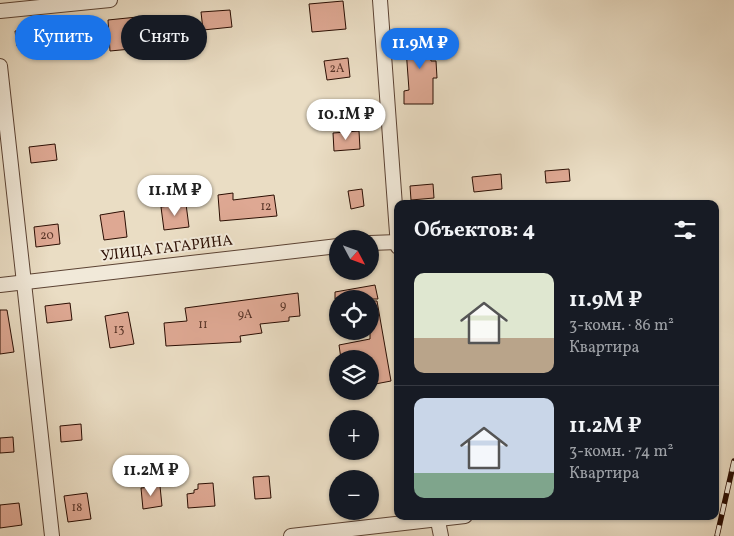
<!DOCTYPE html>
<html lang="ru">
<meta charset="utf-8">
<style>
body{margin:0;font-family:Vollkorn,serif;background:#242831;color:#f1f3f6;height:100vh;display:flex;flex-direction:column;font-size:19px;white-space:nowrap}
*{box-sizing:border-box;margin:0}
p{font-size:16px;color:#9ea1a6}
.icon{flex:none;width:28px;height:28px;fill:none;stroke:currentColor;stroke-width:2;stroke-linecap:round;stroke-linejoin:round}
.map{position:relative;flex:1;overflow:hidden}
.side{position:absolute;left:394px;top:200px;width:325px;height:320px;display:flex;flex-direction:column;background:#171b24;border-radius:10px;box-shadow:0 1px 4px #0004}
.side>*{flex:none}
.hud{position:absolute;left:15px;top:15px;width:304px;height:45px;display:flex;gap:10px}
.needle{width:32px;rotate:131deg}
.fabs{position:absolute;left:329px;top:230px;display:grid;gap:10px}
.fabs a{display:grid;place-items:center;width:50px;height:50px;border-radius:50%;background:#171b24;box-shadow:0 1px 4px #0004;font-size:25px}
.price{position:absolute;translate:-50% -42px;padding:0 11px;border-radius:18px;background:#fff;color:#222;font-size:16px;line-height:32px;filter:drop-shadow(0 1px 2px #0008)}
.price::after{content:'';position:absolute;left:50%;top:30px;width:15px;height:11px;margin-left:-8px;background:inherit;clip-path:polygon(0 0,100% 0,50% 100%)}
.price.current{background:#1a73e8;color:#fff}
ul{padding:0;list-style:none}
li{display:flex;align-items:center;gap:15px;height:125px;padding:0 20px}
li+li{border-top:1px solid #363941}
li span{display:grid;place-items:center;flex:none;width:140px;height:100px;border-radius:10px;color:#555}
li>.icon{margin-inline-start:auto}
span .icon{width:60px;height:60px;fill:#fffc;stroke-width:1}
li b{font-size:21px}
h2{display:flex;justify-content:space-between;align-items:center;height:60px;padding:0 20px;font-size:21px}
.chip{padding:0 18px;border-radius:22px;background:#171b24;box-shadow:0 1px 4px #0004;font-size:18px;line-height:45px}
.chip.current{background:#1a73e8;color:#fff}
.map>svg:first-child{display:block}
.building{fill:#dea893;stroke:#2b0e03}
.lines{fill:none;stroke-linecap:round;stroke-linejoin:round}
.street-casing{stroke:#5b4233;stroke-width:16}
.street{stroke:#f1e9d9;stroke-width:14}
.rail-casing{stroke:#2b0e03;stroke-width:5.5}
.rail{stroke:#f1e9d9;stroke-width:4;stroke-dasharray:11;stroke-linecap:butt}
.labels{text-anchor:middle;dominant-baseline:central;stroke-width:4;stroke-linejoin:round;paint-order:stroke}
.number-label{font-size:12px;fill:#583427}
.street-label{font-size:15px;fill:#2b0e03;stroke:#f1e9d9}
</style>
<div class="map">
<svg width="734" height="536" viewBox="0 0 734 536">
<rect width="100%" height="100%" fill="#eaddc4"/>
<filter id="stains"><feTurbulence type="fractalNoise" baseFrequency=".004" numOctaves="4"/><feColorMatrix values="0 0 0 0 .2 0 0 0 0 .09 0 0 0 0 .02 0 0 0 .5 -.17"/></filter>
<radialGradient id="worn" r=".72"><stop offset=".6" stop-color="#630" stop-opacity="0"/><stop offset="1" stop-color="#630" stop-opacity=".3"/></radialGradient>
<g class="building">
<path d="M343,1l3,28 -34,3 -3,-28z"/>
<path d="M230,10l2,17 -29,3 -2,-18z"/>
<path d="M147,16l1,17 -18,2 1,14 -21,2 -2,-31z"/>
<path d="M43,28l3,23 -12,2 -1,-8 -16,1 -2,-15z"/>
<path d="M427,32l4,29h5l1,17h-4v26h-29v-13l5,-1 -4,-55z"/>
<path d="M348,58l2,19 -23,3 -3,-19z"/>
<path d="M359,131l1,18 -26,2 -1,-18z"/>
<path d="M55,144l2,16 -26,3 -2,-16z"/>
<path d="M569,169l1,12 -24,2 -1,-12z"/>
<path d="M501,174l1,15 -28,3 -2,-15z"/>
<path d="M433,184l1,14 -23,2 -1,-14z"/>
<path d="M362,189l2,17 -13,3 -3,-18z"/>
<path d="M233,193v7l41,-5 3,21 -57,5 -2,-26z"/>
<path d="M186,204l3,23 -25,3 -3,-23z"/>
<path d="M124,211l3,26 -23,3 -4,-25z"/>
<path d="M58,224l2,20 -24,3 -2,-20z"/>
<path d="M375,285l3,14h-43v-7z"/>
<path d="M298,293l2,23 -11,1v4l-29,3 2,9 -22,3 1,6 -75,4 -2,-23 23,-2 -2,-13z"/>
<path d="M370,301h7l14,80 -21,4v-26h-29l-2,-14 31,-6z"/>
<path d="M70,303l2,17 -25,3 -2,-17z"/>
<path d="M0,310h7l7,42 -14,2z"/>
<path d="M128,312l6,32 -24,4 -5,-32z"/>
<path d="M81,424l1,16 -21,2 -1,-16z"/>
<path d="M13,437l1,15 -14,1v-15z"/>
<path d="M269,476l2,22 -16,1 -2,-22z"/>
<path d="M213,483l2,23 -27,2 -1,-14 7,-1v-3l4,-1v-5z"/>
<path d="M160,486l2,20 -19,3 -2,-21z"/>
<path d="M87,493l4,26 -23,3 -4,-26z"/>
<path d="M19,503l3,22 -22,3v-23z"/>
</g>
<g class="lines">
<g class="street-casing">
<g id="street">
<path d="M380,0l18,247"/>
<path d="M0,11l110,-11"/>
<path d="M0,66l52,470"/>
<path d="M370,243l28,-1"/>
<path d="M0,285l338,-39"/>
<path d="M437,516l4,20"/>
<path d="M291,536l174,-20"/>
</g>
</g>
<use href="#street" class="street"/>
<g class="rail-casing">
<path id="rail" d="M717,536l17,-75"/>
</g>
<use href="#rail" class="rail"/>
</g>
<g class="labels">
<g class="number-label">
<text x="337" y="69">2А</text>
<text x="266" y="207">12</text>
<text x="47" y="236">20</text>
<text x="283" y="306">9</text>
<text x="245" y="315">9А</text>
<text x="203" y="325">11</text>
<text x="119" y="330">13</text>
<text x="77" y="508">18</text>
</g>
<g class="street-label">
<text transform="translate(167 249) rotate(-7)">УЛИЦА ГАГАРИНА</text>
</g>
</g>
<rect width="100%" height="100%" filter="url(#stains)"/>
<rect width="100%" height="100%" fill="url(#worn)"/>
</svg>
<div class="fabs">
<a><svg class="needle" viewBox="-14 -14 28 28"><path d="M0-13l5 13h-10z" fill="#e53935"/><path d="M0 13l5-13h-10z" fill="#9ea1a6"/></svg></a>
<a><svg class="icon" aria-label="locate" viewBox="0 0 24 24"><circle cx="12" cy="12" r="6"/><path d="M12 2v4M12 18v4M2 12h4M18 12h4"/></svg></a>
<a><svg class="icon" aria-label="layers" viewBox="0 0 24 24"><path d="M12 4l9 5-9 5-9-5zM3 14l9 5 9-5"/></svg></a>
<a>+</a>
<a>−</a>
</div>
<b class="price current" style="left:420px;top:70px">11.9M ₽</b>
<b class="price" style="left:346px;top:141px">10.1M ₽</b>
<b class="price" style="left:175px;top:217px">11.1M ₽</b>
<b class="price" style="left:151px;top:497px">11.2M ₽</b>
<div class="hud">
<a class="chip current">Купить</a>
<a class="chip">Снять</a>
</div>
<section class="side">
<h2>Объектов: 4<svg class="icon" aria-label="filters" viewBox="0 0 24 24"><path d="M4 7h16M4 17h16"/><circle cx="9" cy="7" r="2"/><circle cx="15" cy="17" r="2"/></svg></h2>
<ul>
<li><span style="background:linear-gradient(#dfe7d0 65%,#b9a48a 0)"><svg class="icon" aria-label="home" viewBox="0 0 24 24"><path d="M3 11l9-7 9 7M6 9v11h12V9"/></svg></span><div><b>11.9M ₽</b><p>3-комн. · 86 m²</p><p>Квартира</p></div></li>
<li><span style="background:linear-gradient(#c9d6e8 75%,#7fa58c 0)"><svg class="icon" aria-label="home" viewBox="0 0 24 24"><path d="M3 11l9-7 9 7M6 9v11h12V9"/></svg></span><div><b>11.2M ₽</b><p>3-комн. · 74 m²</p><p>Квартира</p></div></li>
</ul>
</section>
</div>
